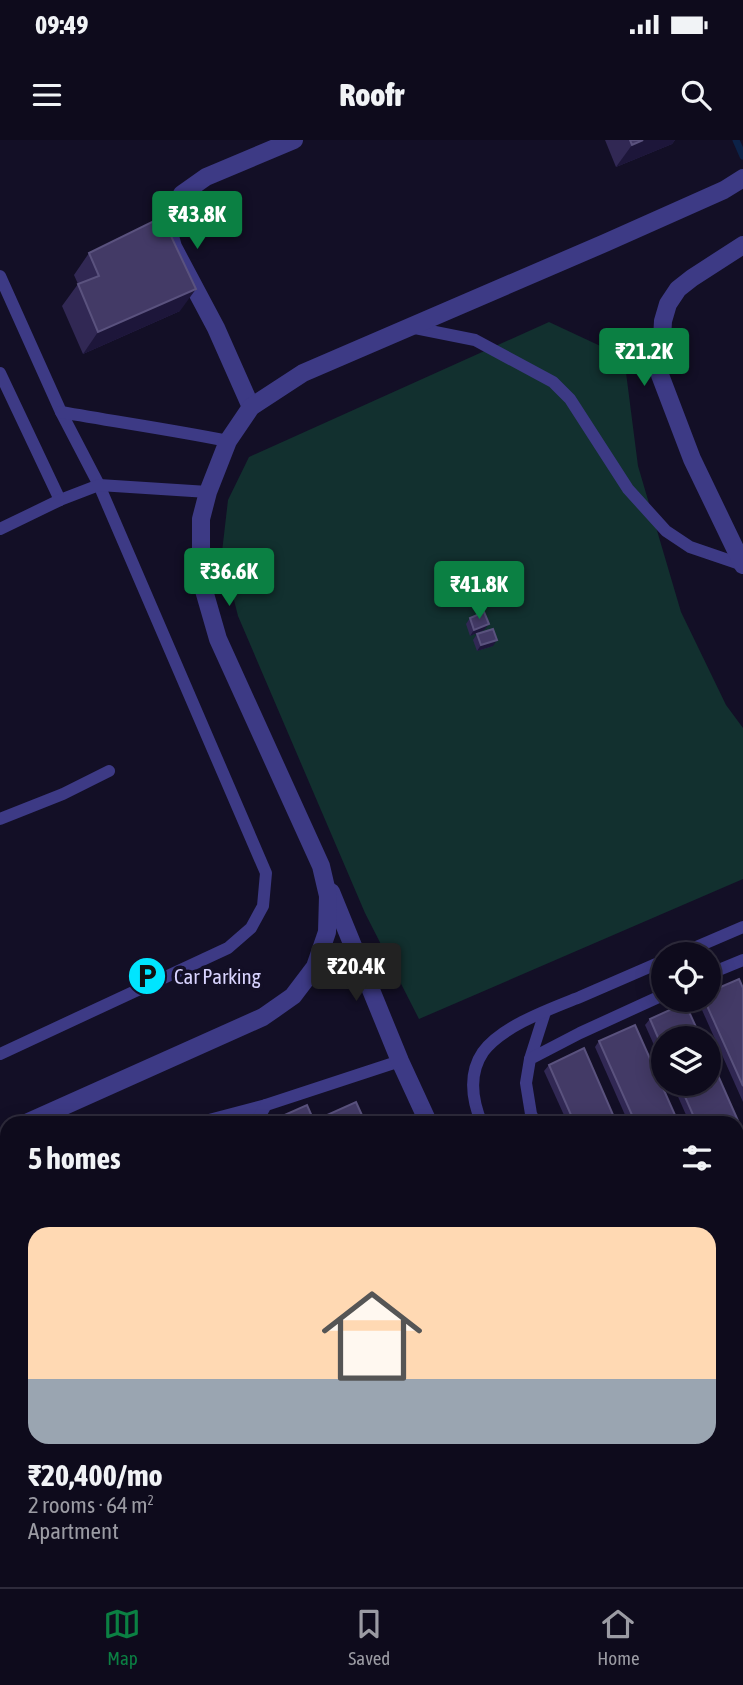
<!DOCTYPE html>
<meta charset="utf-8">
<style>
body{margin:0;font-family:"Asap Condensed",sans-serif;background:#1c1929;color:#f1f3f6;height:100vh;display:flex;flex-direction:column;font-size:26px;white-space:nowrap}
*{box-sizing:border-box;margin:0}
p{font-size:23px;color:#9b9ba3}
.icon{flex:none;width:38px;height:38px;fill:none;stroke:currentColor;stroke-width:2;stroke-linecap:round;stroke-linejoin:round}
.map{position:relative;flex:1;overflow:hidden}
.drawer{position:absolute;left:0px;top:976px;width:744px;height:471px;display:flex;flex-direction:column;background:#0e0b1c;border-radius:21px 21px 0 0;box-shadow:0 4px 18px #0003,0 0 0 2px #2e2b3b}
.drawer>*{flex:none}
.fabs{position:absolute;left:651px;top:802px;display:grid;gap:14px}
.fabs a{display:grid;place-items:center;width:70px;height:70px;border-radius:50%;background:#0e0b1c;box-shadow:0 4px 18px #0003,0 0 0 2px #2e2b3b;font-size:35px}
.price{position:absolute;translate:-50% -60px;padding:0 16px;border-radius:7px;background:#0b8043;color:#fff;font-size:23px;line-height:46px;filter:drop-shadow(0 2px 4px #0008)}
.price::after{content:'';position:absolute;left:50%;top:42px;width:21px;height:16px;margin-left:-10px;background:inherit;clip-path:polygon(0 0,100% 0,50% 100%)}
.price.active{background:#222;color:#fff}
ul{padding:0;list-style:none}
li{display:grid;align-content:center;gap:14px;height:371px;padding:0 28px}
li span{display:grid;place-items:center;height:217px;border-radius:21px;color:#555}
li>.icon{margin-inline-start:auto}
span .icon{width:126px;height:126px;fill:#fffc;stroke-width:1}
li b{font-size:30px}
h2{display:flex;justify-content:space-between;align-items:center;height:84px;padding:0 28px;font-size:30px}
.status{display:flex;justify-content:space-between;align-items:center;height:49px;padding:0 35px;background:#0e0b1c;direction:ltr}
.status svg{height:19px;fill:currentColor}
header{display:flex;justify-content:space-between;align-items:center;height:91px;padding:0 28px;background:#0e0b1c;font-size:32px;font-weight:800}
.tab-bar{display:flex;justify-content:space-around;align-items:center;height:98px;border-top:2px solid #2e2b3b;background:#0e0b1c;font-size:19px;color:#9b9ba3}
.tab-bar a{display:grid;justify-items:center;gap:4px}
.tab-bar .active{color:#0b8043}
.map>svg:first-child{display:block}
.green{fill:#12302f}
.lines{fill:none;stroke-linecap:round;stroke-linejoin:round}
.stream{stroke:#0c2248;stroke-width:7}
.lane{stroke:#3d3a85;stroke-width:12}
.street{stroke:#3d3a85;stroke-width:18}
.wall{fill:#312854}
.shaded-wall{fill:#1d163a}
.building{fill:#433a66;stroke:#5a527e;stroke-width:2}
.labels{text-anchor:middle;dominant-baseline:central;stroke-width:7;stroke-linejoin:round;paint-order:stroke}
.poi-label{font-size:21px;fill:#d9d4ff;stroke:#130f26;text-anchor:start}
</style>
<div class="status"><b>09:49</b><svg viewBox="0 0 49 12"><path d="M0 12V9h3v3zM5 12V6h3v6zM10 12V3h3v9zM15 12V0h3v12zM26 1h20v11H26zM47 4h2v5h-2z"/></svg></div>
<header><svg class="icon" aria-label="menu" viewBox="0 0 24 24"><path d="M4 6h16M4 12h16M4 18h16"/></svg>Roofr<svg class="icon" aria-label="search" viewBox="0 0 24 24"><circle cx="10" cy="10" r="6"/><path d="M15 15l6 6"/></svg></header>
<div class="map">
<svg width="743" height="1447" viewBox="0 0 743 1447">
<rect width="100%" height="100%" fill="#130f26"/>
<path class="green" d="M549,182l75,35 14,109 43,146 45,93 17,23v151l-324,140 -54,-106 -127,-297 -16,-64 6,-52 21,-43z"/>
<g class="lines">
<path class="stream" d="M736,0l7,16"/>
<g class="lane">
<path d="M0,136l61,136 38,73 167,388 -3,33 -12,22 -23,20 -228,106"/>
<path d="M410,187l65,13 78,42 17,17 58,90 38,42 24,16 53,18"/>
<path d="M0,233l60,127"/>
<path d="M61,272c56,10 112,18 167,29"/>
<path d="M0,389l60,-29 39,-15 109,7"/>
<path d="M0,679l63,-25 46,-23"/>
<path d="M680,814l63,-27"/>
<path d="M709,834l34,-14"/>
<path d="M530,919l15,-47"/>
<path d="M209,980l57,-15"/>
<path d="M255,984l11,-19 134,-44"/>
<path d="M482,984c-10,-24 -14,-50 1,-72 19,-26 67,-43 97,-55 28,-12 55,-24 83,-36"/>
<path d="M536,984l-5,-10 -5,-31 4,-24 50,-26 83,-38"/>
<path d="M737,1033l6,-3"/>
<path d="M737,1062l6,-3"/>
<path d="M737,1094l6,-3"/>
<path d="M737,1124l6,-3"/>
<path d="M737,1364l6,-3"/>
<path d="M737,1419l6,-3"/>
<path d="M674,1447l15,-7"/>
</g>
<g class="street">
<path d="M743,105l-51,33 -14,11 -10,15 -5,17 -3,54 32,84 51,106"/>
<path d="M251,267l-35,-79 -43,-81 -6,-21 15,-32 24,-17 88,-37"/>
<path d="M331,752l69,169 29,63"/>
<path d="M24,984l239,-107 30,-21 22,-29 12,-35 1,-36 -7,-30 -103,-227 -17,-59v-61l7,-27 20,-51 23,-34 52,-34 302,-130 119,-53 19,-12"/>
<path d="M0,999l7,-4"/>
<path d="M637,1440l4,7"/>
</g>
</g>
<g class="wall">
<path d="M605,0h70l-3,4 -56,23z"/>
<path d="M89,113l91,58 -97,43 -21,-48 16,-22 -4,-9z"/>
<path d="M470,478l14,12 -14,6 -4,-12z"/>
<path d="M477,494l16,12 -16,5 -4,-11z"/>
<path d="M743,848v114l-45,-101 1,-2h10z"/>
<path d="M650,879l13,19v27l-18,-40z"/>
<path d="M599,901l80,83h-50l-34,-77z"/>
<path d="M549,925l68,59h-49l-24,-53z"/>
<path d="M672,943h37l34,49v22l-6,3v-33h-47z"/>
<path d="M280,977l34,4 52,3h-91z"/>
<path d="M743,1143v89l-6,-15v-71z"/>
</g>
<g class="shaded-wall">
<path d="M643,0h32l-3,4 -56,23 16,-22z"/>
<path d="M196,149l-16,22 -97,43 15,-22z"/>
<path d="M489,484l-5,6 -14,6 4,-6z"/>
<path d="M497,500l-4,6 -16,5 4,-6z"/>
<path d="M743,1010v4l-6,3v-4z"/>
<path d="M743,1343v4l-6,3 1,-5z"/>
</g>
<g class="building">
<path d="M630,0h13l-11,5z"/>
<path d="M162,77l34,72 -98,43 -20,-48 21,-8 -10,-23z"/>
<path d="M484,472l5,12 -15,6 -4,-12z"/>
<path d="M493,489l4,11 -16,5 -4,-11z"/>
<path d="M739,839l4,9v98l-39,-87h5v-7z"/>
<path d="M685,863l16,35h-38v11l-13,-30z"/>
<path d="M635,885l44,99h-43l-37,-83z"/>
<path d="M584,908l33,76h-42l-26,-59z"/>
<path d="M709,915l34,77v18l-6,3v-29h-40l-18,-41h30z"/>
<path d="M356,962l10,22h-83l-3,-7 27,-12 7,16z"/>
<path d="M743,1143v73l-6,-14v-56z"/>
<path d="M737,1242l6,14v87l-5,2 -1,-2z"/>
</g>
<defs>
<g id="parking-disc" transform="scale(2.0125)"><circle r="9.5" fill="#00e5ff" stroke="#130f26"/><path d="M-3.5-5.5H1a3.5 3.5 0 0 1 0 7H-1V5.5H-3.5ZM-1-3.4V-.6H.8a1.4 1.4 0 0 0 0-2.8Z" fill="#111"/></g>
</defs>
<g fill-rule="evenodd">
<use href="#parking-disc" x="147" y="836"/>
</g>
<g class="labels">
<g class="poi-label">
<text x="174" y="836">Car Parking</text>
</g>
</g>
</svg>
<div class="fabs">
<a><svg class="icon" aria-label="locate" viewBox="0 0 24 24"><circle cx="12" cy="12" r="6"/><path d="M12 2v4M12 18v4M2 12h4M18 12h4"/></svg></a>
<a><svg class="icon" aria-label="layers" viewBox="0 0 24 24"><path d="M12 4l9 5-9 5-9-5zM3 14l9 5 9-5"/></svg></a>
</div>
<b class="price" style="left:197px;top:111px">₹43.8K</b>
<b class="price" style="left:644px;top:248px">₹21.2K</b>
<b class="price" style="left:229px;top:468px">₹36.6K</b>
<b class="price" style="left:479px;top:481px">₹41.8K</b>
<b class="price active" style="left:356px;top:863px">₹20.4K</b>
<section class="drawer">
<h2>5 homes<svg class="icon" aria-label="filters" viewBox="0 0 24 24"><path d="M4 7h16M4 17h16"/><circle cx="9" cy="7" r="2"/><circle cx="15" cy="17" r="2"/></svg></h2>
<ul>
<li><span style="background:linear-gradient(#ffd9b3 70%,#9aa5b1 0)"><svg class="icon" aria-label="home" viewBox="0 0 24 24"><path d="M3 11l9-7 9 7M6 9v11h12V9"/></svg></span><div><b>₹20,400/mo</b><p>2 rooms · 64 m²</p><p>Apartment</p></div></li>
</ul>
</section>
</div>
<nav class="tab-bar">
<a class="active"><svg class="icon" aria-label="map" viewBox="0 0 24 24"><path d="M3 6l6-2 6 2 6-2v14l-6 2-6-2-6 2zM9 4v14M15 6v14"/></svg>Map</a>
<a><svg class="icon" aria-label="saved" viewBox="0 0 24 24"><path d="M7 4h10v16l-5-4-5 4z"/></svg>Saved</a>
<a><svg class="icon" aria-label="home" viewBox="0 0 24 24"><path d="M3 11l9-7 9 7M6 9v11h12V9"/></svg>Home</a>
</nav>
